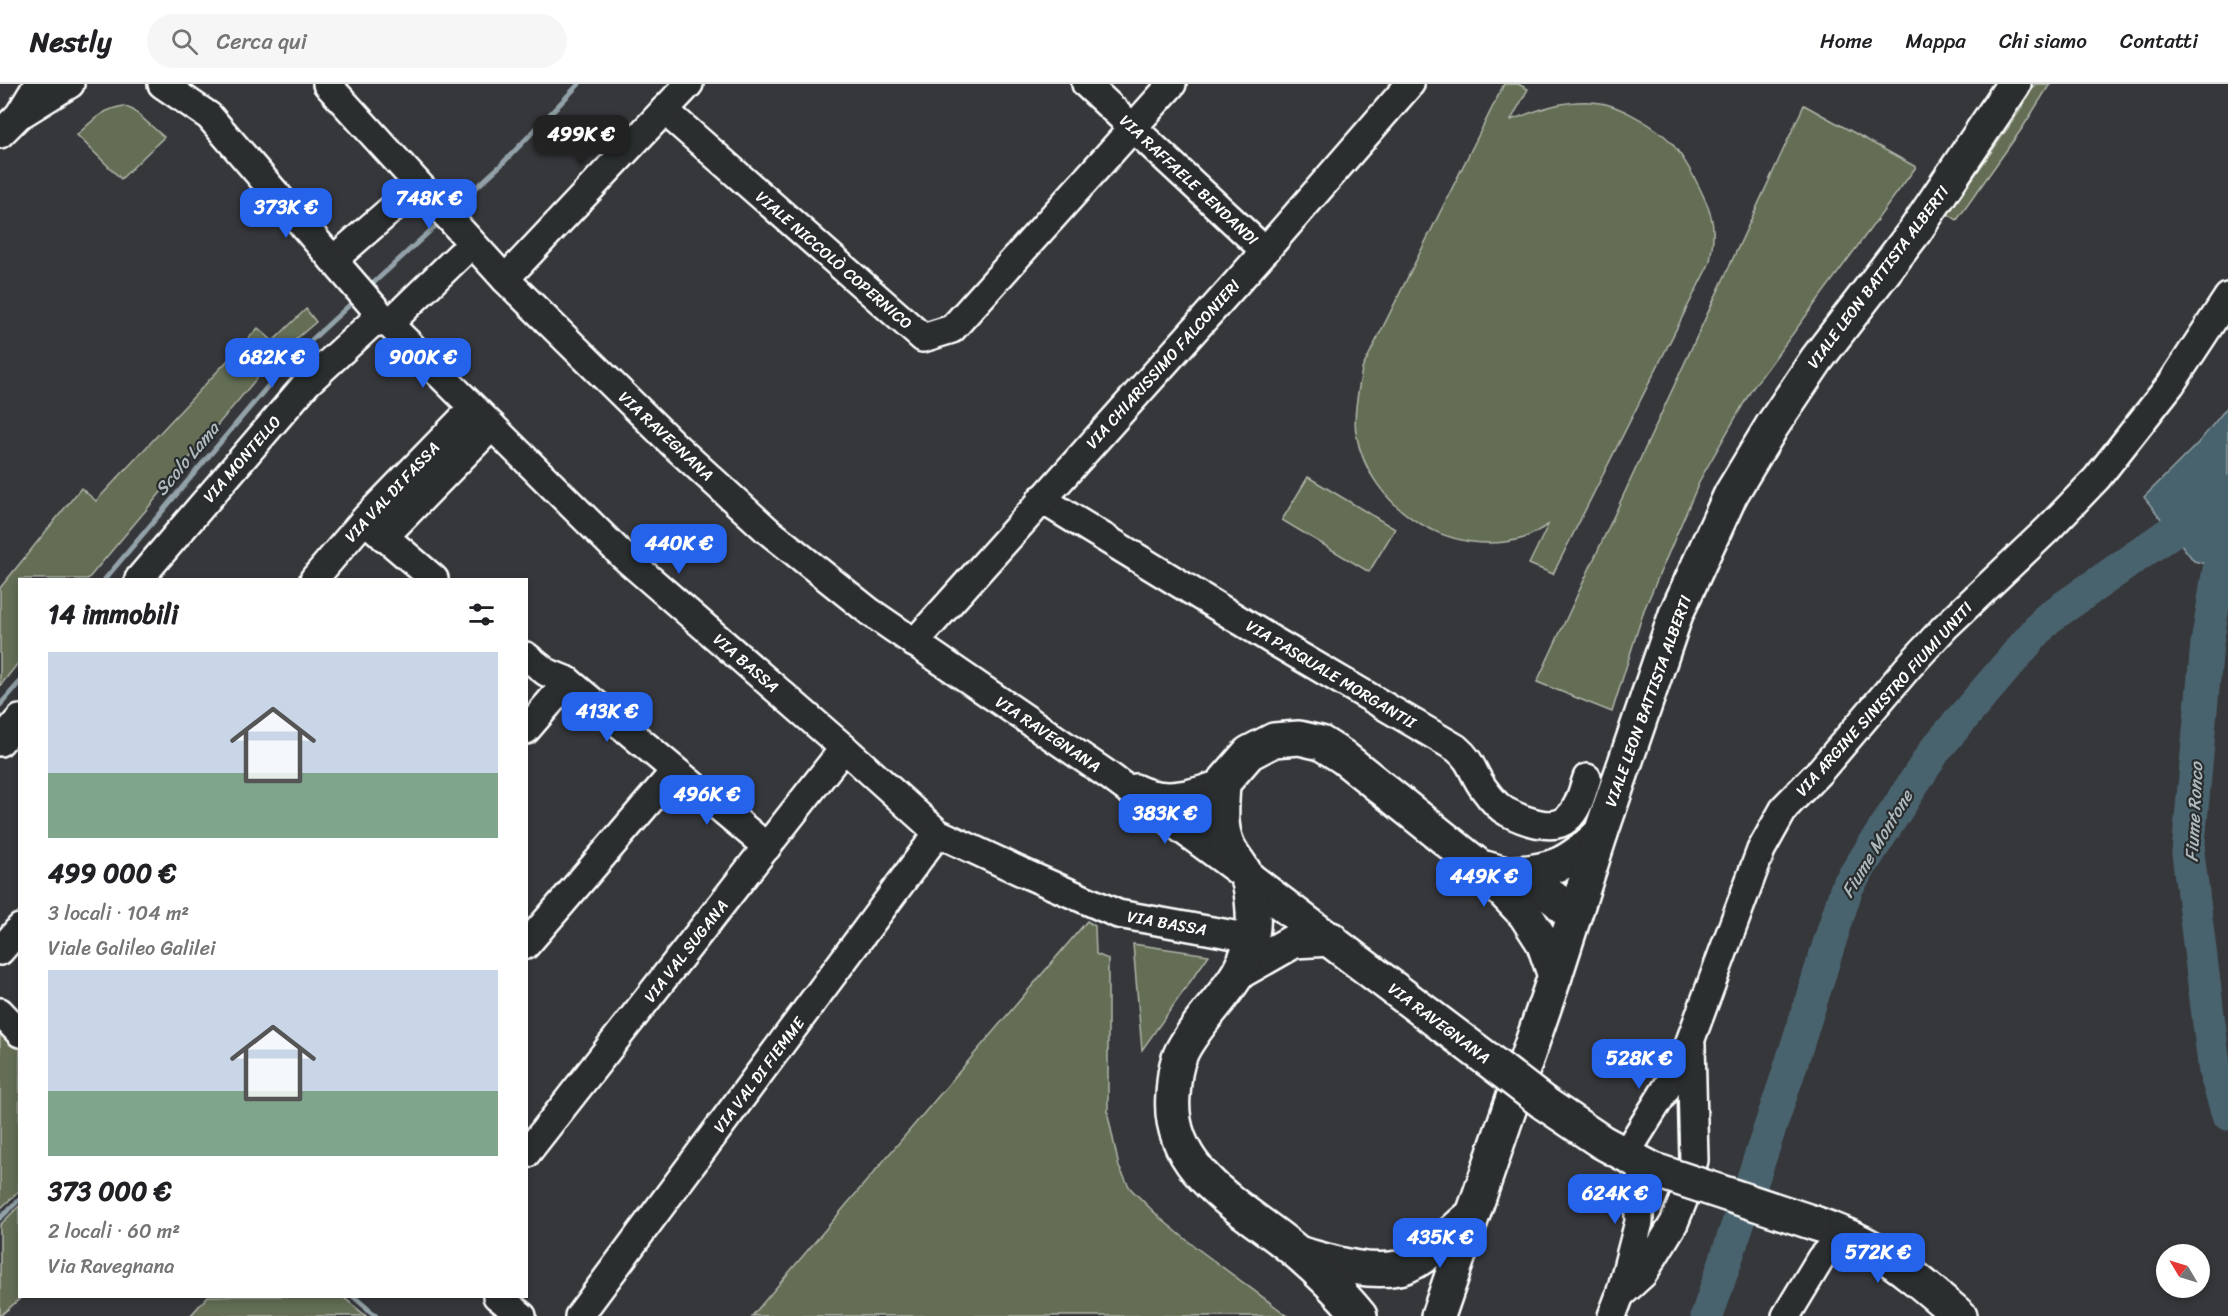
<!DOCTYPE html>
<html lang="it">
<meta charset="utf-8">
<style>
body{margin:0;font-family:Sriracha,sans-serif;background:#f6f6f6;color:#202124;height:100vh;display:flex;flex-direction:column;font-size:22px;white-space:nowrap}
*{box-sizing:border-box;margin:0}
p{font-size:20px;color:#757577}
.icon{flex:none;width:33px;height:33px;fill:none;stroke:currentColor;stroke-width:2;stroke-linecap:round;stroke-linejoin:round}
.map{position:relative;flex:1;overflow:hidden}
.details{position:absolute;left:18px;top:494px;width:510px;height:720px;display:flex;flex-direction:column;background:#fff;border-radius:0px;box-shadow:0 3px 9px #0003}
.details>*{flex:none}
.needle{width:39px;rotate:308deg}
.controls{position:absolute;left:2156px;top:1160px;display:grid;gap:12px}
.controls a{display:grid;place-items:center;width:54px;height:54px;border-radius:50%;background:#fff;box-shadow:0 3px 9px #0003;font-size:30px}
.price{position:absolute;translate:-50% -51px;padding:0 14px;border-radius:12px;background:#2563eb;color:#fff;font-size:20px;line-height:39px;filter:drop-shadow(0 2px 3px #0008)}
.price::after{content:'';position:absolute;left:50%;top:36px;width:18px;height:14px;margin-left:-9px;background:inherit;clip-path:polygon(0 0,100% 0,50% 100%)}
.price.on{background:#222;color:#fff}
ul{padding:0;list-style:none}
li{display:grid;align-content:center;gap:12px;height:318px;padding:0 30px}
li span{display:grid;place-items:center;height:186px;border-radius:0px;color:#555}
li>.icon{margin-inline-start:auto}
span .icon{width:108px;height:108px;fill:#fffc;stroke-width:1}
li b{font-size:26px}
h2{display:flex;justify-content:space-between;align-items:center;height:72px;padding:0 30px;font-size:26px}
header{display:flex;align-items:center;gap:36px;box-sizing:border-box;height:84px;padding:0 30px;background:#fff;border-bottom:2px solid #e0e0e0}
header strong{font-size:28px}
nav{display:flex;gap:33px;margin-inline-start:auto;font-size:21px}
.search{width:420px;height:54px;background:#f6f6f6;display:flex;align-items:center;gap:15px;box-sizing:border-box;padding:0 21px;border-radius:33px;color:#757577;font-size:22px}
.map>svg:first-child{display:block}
.green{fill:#636e55;stroke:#b1b6aa;stroke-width:1.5}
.water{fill:#4a646e;stroke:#92a2a8;stroke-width:1.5}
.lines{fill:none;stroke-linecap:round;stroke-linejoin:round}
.stream{stroke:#92a2a8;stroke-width:5}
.river{stroke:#4a646e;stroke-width:33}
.minor-casing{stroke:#fff;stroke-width:32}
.major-casing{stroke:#fff;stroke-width:38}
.minor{stroke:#2a2d2e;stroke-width:27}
.major{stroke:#2a2d2e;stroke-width:33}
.major-bridge-casing{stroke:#fff;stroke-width:38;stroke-linecap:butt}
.major-bridge{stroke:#2a2d2e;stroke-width:33}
.labels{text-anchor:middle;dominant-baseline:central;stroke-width:4.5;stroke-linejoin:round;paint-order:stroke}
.street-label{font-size:16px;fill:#fff;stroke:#2a2d2e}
.water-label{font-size:18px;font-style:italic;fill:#aeb9be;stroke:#2a2d2e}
</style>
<header>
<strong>Nestly</strong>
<div class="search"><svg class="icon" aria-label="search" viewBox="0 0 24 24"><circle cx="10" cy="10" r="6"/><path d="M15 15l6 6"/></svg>Cerca qui</div>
<nav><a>Home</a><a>Mappa</a><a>Chi siamo</a><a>Contatti</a></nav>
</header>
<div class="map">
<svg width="2228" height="1232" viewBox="0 0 2228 1232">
<rect width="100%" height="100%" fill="#36373b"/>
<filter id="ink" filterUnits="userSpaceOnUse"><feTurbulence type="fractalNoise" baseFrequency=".0167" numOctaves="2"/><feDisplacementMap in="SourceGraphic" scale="12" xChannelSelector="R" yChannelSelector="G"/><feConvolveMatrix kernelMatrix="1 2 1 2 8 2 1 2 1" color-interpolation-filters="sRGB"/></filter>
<g filter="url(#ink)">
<g class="green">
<path d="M1504,0h14l10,5 -17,31c29,-11 57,-22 89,-17 18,2 48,20 62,31 19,14 51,72 51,96 1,10 -2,22 -3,32l-157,312 -24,-10 19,-39c-8,4 -16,10 -24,13 -74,22 -155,-30 -168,-105 -3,-20 3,-44 6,-64z"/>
<path d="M2035,0h15l-27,43 -66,93 -9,-6 71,-102z"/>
<path d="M1804,21l112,62 -164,222 -51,89 -57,132 -32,102 -75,-30z"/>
<path d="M124,22l9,4 31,27 -43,42 -44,-44c15,-14 25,-26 47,-29z"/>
<path d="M306,225l10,13 -43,37 -185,220h-68l-1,83 -19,24v-98l81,-100 15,13 162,-173 15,13z"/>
<path d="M1308,393l87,52 -26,43 -87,-52z"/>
<path d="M1087,837l8,5 1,28 12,5v156l11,52 11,21 30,30 34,28 94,70h-536z"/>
<path d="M1133,860l76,11 -67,95z"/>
<path d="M0,943l20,20 -1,144 -19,18z"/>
<path d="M19,1122l1,90h3l-23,20v-91z"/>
<path d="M208,1212h134l24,20h-176z"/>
</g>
<path class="water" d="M2228,322v164l-34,-9 -50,-64 54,-54z"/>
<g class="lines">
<g class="stream">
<path d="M453,125l48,-44 78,-81"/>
<path d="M367,205l75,-69"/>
<path d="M105,495l185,-219 66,-61"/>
<path d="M0,621l20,-23"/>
<path d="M0,1134l20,-19"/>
<path d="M353,1212l23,20"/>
</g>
<g class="river">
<path d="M2226,441l-19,119 -19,209 27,219 13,42"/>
<path d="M1707,1232l81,-242 59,-187 88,-137 112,-131 181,-127"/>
</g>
<g class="minor-casing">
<g id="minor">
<path d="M162,0l47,32 124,144 85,-74"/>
<path d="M327,0l178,195 169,166 93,85 103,82 238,163 134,99"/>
<path d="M1086,0l179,167"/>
<path d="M664,26l259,228 29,-9 220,-245"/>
<path d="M23,29l47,-29"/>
<path d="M0,50l19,-19 19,-31"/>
<path d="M333,176l52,60 237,235 222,193 94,85 86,40 94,41 122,22"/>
<path d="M505,195l184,-195"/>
<path d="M1041,415l231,141 184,108c17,14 16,25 28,41 5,7 15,19 23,23 15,8 46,20 60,7 12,-10 15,-27 20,-41"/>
<path d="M372,442l62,53"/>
<path d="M384,453l108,-111"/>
<path d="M139,495l168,-196 64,-59 25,-7 64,-62"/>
<path d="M314,495l51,-60 108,-111"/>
<path d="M914,559l351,-392 145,-167"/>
<path d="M526,572l20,16 22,9 199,166"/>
<path d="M526,646l42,-49"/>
<path d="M0,658l20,-23"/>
<path d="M1135,704c30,15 58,6 88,-5"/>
<path d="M526,861l149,-174"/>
<path d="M0,867l20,-23"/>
<path d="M0,928l20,21"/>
<path d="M526,1070l318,-406"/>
<path d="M1627,1072l3,-9 52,-84 79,-213 24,-43 35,-36 90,-106 35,-38 103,-98 49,-51 74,-94 57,-87"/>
<path d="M1620,1211l23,-21 31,-51 11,-27 9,-36 -3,-115"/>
<path d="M497,1212l25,20"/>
<path d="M579,1232l359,-483"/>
<path d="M1612,1232l8,-21 19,-73v-35l5,-22"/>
<path d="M1786,1232l35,-58 22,-24"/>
</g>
</g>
<g class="major-casing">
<g id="major">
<path d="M1485,784c33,9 69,21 88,51"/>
<path d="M1507,790c46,-3 61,-9 94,-41"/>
<path d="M1249,795l238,180"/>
<path d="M1241,887l53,-30 37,-2"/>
<path d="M1544,1019l58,39 52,28"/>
<path d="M1814,1139c20,7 41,15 60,26 31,19 59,44 86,67"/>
<path d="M1301,1170c30,8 65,20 97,14 22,-3 55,-37 72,-51"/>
<path d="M1360,1232c-18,-22 -39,-43 -61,-62 -50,-44 -133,-79 -126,-159 1,-15 2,-30 9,-44 23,-44 67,-70 71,-124 1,-11 -1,-40 -6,-50 -5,-11 -14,-20 -19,-31 -9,-19 -6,-42 -5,-63l26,-30 25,-13 25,-2 22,5 22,14 137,110 45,47 18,28 12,34"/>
<path d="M1438,1232l117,-340 46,-143 75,-219 55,-120 41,-68 45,-67 98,-128 99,-147"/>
</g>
</g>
<use href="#minor" class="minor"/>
<use href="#major" class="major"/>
<g class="major-bridge-casing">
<g id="major-bridge">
<path d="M1487,975l57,44"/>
<path d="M1654,1086l160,53"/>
</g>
</g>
<use href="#major-bridge" class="major-bridge"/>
</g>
</g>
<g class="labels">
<g class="street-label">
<text transform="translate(1189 96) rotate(43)">VIA RAFFAELE BENDANDI</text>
<text transform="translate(834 176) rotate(41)">VIALE NICCOLÒ COPERNICO</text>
<text transform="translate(1878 193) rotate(-53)">VIALE LEON BATTISTA ALBERTI</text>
<text transform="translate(1163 280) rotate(-48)">VIA CHIARISSIMO FALCONIERI</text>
<text transform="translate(666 352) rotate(43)">VIA RAVEGNANA</text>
<text transform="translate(242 375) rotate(-49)">VIA MONTELLO</text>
<text transform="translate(392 408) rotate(-47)">VIA VAL DI FASSA</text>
<text transform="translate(746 579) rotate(41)">VIA BASSA</text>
<text transform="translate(1331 590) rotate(31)">VIA PASQUALE MORGANTII</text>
<text transform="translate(1884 615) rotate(-48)">VIA ARGINE SINISTRO FIUMI UNITI</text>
<text transform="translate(1648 617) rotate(-70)">VIALE LEON BATTISTA ALBERTI</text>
<text transform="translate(1048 650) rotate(34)">VIA RAVEGNANA</text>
<text transform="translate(1167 839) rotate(10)">VIA BASSA</text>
<text transform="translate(686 867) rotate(-52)">VIA VAL SUGANA</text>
<text transform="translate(1439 939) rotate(37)">VIA RAVEGNANA</text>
<text transform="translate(759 991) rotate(-53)">VIA VAL DI FIEMME</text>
</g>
<g class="water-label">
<text transform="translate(187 375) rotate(-50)">Scolo Lama</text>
<text transform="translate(2194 728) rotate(-87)">Fiume Ronco</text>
<text transform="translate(1877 760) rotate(-59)">Fiume Montone</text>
</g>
</g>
</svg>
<div class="controls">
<a><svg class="needle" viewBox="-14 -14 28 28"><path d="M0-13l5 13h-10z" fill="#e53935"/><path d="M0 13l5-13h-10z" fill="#757577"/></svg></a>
</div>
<b class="price on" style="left:581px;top:82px">499K €</b>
<b class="price" style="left:429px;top:146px">748K €</b>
<b class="price" style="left:286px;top:155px">373K €</b>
<b class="price" style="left:272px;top:305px">682K €</b>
<b class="price" style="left:423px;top:305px">900K €</b>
<b class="price" style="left:679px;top:491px">440K €</b>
<b class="price" style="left:607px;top:659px">413K €</b>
<b class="price" style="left:707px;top:742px">496K €</b>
<b class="price" style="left:1165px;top:761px">383K €</b>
<b class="price" style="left:1484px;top:824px">449K €</b>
<b class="price" style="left:1639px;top:1006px">528K €</b>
<b class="price" style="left:1615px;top:1141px">624K €</b>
<b class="price" style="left:1440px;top:1185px">435K €</b>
<b class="price" style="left:1878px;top:1200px">572K €</b>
<section class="details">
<h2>14 immobili<svg class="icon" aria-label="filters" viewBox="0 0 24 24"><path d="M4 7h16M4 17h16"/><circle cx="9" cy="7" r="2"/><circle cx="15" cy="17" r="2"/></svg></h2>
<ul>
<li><span style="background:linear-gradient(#c9d6e8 65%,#7fa58c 0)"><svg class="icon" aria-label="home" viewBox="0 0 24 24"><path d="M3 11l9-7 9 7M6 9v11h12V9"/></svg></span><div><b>499 000 €</b><p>3 locali · 104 m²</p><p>Viale Galileo Galilei</p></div></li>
<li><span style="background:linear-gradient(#c9d6e8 65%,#7fa58c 0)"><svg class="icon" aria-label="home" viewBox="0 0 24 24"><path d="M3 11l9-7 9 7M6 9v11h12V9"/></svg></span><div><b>373 000 €</b><p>2 locali · 60 m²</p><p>Via Ravegnana</p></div></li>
</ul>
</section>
</div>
